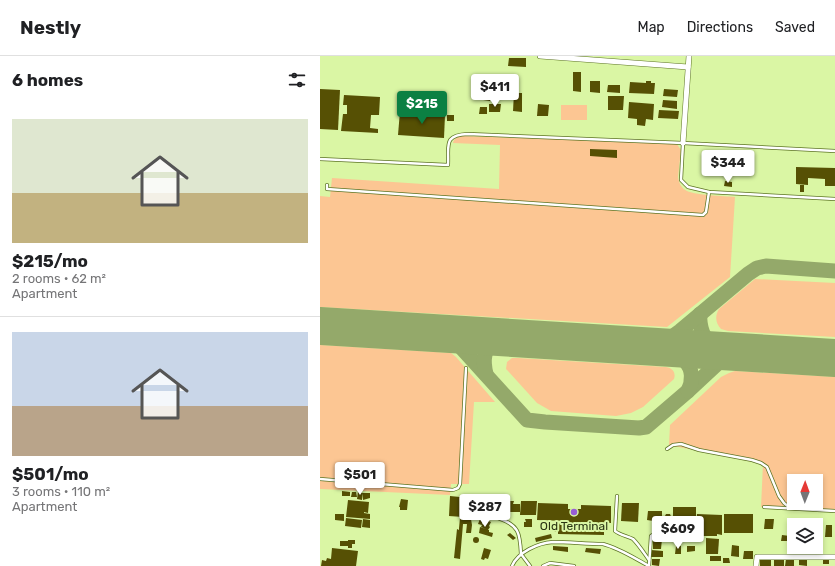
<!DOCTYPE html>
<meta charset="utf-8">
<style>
body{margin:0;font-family:Rubik,sans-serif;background:#f6f6f6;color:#202124;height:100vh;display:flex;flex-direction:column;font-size:15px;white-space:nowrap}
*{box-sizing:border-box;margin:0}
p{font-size:13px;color:#757577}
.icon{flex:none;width:22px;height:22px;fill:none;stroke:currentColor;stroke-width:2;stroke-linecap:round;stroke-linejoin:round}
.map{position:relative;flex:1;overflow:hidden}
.details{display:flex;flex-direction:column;background:#fff;width:320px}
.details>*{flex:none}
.needle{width:26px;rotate:1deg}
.controls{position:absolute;left:467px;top:418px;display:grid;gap:8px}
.controls a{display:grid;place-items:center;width:36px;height:36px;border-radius:0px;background:#fff;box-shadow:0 2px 6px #0003;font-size:20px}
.price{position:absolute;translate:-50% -34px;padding:0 9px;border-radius:4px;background:#fff;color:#222;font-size:13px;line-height:26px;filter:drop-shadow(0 1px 2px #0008)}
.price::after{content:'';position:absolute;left:50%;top:24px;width:12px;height:9px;margin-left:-6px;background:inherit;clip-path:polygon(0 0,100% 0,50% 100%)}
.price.on{background:#0b8043;color:#fff}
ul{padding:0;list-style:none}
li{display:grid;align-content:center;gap:8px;height:212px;padding:0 12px}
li+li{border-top:1px solid #e0e0e0}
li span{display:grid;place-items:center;height:124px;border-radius:0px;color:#555}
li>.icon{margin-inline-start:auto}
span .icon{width:72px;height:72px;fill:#fffc;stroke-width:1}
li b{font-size:17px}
h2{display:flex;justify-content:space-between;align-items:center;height:48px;padding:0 12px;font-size:17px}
header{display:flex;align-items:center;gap:24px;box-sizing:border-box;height:56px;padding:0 20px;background:#fff;border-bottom:1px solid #e0e0e0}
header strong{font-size:19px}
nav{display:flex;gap:22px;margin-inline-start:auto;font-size:14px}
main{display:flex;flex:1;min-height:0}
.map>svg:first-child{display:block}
.green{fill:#fcc693;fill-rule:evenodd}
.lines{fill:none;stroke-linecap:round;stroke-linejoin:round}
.taxiway{stroke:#94a96a;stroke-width:15}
.runway{stroke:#94a96a;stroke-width:38}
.building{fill:#565004}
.service-casing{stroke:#5d7424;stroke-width:4}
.minor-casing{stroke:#5d7424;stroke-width:6}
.service{stroke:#fff;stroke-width:2.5}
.minor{stroke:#fff;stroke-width:5}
.poi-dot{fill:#975dd4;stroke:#daf6a4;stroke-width:1.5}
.labels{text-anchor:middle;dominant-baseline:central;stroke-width:4;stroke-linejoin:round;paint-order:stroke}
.poi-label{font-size:12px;fill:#2a3413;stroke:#daf6a4}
</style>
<header>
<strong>Nestly</strong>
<nav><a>Map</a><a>Directions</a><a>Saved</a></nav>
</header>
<main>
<section class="details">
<h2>6 homes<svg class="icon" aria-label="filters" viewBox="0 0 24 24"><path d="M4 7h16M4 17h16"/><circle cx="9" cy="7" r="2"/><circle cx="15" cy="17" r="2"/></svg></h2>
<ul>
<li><span style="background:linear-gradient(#dfe7d0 60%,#c2b280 0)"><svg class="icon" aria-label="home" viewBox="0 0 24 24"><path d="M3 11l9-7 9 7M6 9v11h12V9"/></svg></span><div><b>$215/mo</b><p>2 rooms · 62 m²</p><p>Apartment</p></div></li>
<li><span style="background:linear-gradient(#c9d6e8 60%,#b9a48a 0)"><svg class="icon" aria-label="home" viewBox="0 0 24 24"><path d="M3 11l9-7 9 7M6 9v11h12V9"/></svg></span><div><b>$501/mo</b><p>3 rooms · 110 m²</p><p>Apartment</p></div></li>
</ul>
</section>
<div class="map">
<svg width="515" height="510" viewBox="0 0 515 510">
<rect width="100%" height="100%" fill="#daf6a4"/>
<g class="green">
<rect x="241" y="49" width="26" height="15"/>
<path d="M142,80l214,7 5,7 -3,27c1,6 3,11 9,14 8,4 37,5 48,6l-5,80 -63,50 -347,-20v-111l10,1 2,-19 167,11 1,-44 -47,-2c1,-5 5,-6 9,-7z"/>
<path d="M435,223l80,4v54l-107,-6 -7,-2c-6,-7 -6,-13 -2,-20z"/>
<path d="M0,289l131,8 5,4 39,45h-21l-5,82h-18l-1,11 -130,-6z"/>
<path d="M192,302h6l148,9c7,1 10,6 8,12l-31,28 -12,6 -15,3 -65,-5 -14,-8 -29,-32 -2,-2 1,-7z"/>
<path d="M415,315l100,6v135l-74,-5 2,-43 -94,-19 1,-20 51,-48 8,-4zM474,425h22v22h-22z"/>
</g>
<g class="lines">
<g class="taxiway">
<path d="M380,258c-1,12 3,27 15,33 5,3 11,3 16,4"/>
<path d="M127,278l10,9 70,77 18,2 94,6 7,-1 42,-36 43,-40"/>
<path d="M338,291l22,-16 68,-57 9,-6 9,-2 69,5"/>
<path d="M347,291c6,4 14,8 18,14 8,8 8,20 3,30"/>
<path d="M166,318c-4,-17 -1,-22 7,-37"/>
</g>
<path class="runway" d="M0,270l515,32"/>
</g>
<g class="building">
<path d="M189,2h17v9l-18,-1z"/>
<path d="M253,16h8v20l-8,-1z"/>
<path d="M270,25h10v12l-10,-1z"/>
<path d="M326,25h5v2h4l-1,11 -25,-1 1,-11 16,1z"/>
<path d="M288,29h12v8l-13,-1z"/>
<path d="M0,33l20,1 -2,40 -18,-1z"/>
<path d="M344,33l14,1 -1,7 -14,-1z"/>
<path d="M194,37h8v19l-9,-1z"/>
<path d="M163,38h7v7l-7,-1z"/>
<path d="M24,39l36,2 -1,18h-8l-1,13 8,1v4l-37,-2 2,-17h4v-9h-4z"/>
<path d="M288,40h16l-1,14h-15z"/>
<path d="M343,44l14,1v8l-15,-2z"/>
<path d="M309,46l25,2 -1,16 -7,-1 -1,7 -8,-1v-6l-9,-1z"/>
<path d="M169,48h12l-1,8h-11z"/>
<path d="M218,48l11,1 -1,11h-11z"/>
<path d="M160,51h7v7h-8z"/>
<path d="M339,54l20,1 -1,8 -20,-1z"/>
<path d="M80,55l45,4 -1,23 -46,-3z"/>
<rect x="127" y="59" width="7" height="6"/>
<path d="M270,93l27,1v8l-27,-2z"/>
<path d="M476,111l39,1v18h-10v-7l-17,-1v7l-12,-1z"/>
<path d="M405,125l7,1v5l-8,-1z"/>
<rect x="480" y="129" width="4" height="7"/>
<path d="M22,435l8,1v4h-8z"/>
<path d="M32,436h4l1,5h-6z"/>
<path d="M38,436l5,1 -1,7 -5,-1z"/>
<path d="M43,437h7v5l-7,2z"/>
<path d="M130,440l20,2v9l-6,-1 -1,11 -14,-1z"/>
<path d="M154,442l26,1v1h10v1h4l-1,3h7v8h-21v1l-26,-1z"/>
<path d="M81,443l7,1 -1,10h-7v-3h-1z"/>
<path d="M28,444l21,2 -1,11 -4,-1v1l6,1v5l-24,-2z"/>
<path d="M201,445h16l-1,14h-16z"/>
<path d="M218,447l30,1v5h13v-4l30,1v17l-30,-1v2h23v11l-46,-1v-2h-4v-7l4,1v-3h8v-2l-29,-1z"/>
<path d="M302,447h17l-1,19 -17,-1z"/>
<path d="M353,451h23v23l-23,-1z"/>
<path d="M328,455h14v13h-8v-1l-1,-1v-1l-6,-1z"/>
<path d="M15,458h9v7l-9,-1z"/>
<path d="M346,458h4l2,5 -4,3 -4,-4z"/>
<path d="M377,458l25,1v20l-5,-1v2h-21z"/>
<rect x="404" y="458" width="29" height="19"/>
<path d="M26,462l16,2 -1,8 -16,-2z"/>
<path d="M140,462l11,1 1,6 -1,8h-5l1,-9h-4l-3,35 -6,-1 3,-29 2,1v-2z"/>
<rect x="469" y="462" width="8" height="7"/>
<path d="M43,463l7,1v8l-8,-1z"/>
<path d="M160,463l3,1 -1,4 4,1v-2h-1l1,-3 5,2 -2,4 1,1 -2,3h1v2l4,1 -1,4 -13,-4 1,-6 6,2 -5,-2 1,-2 -4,-1z"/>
<path d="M205,463h7v8h-8v-5h2z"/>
<path d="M445,463h9l-1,10h-9z"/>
<path d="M506,469h6v12h-7z"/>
<path d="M190,477l6,5 -3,2 -6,-5z"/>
<path d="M231,478l1,4 -16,4 -1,-4z"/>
<path d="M462,479l8,1 -1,5h-8z"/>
<circle cx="156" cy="484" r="3"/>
<path d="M386,482l13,1 -1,15h-12z"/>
<path d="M333,483h9l-1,10h-8z"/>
<path d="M28,484h7v4h-3v4h-4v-2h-8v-5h8z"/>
<path d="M412,489l7,1v11l-8,-1z"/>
<path d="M233,490l15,1v5l-15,-2z"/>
<path d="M356,490h5v8h-6z"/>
<path d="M367,490h8v5l-8,1z"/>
<path d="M12,492l26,3 -2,15h-35l1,-6 4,1 1,-3 4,1z"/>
<path d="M164,492l7,2 -3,9 -3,-1 -1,2 -3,-1z"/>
<path d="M266,492l15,1 -1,5 -15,-2z"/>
<path d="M331,494l12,1v6h-12z"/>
<path d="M424,495h9v8h-10z"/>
<rect x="390" y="500" width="11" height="5"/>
<path d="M403,502h6l1,5h-7z"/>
<path d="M503,502l6,1v5h-6z"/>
<path d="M332,503h8l-1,7 -7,-1z"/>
<rect x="440" y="503" width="11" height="7"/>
<rect x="454" y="503" width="10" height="7"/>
<path d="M466,503h8v7h-9z"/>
<path d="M479,503h8v7l-8,-1z"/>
</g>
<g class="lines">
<g class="service-casing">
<g id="service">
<path d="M363,87l-2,37 7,7 21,5 126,7"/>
<path d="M0,103l128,6c1,-20 -5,-30 20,-31l215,9 152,8"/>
<path d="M7,129v4l376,26 3,-3 3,-20"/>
<path d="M347,393l6,-4 8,-1 18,6 53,10 9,3 6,4 12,29 5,7 6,5"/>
<path d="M0,423l133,11 5,-2 2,-4 6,-116"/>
<path d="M297,440l-2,35c5,4 12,5 18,8 6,6 11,14 16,21"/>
<path d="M444,451l71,4"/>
<path d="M178,462c21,7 22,15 23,36"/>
<path d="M201,498l9,12"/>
<path d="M192,510c6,-14 26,-23 41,-24 17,0 33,2 50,2 16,4 31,14 46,22"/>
<path d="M223,510l7,-3 24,3"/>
<path d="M329,510l2,-30 3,-2h8"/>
</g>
</g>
<g class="minor-casing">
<g id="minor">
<path d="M220,0l148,11"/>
<path d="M363,87l6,-87"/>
<path d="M436,510l1,-9h78"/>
</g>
</g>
<use href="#service" class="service"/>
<use href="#minor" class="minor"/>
</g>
<circle class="poi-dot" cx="254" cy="456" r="4"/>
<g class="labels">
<g class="poi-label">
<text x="254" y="470">Old Terminal</text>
</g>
</g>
</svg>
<div class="controls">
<a><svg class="needle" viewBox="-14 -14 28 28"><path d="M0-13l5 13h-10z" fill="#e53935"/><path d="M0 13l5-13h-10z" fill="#757577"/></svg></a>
<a><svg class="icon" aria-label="layers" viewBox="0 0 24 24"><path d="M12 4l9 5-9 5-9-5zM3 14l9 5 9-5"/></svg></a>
</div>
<b class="price" style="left:175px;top:52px">$411</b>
<b class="price on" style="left:102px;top:69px">$215</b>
<b class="price" style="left:408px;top:128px">$344</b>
<b class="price" style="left:40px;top:440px">$501</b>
<b class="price" style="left:165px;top:472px">$287</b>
<b class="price" style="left:358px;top:494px">$609</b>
</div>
</main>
